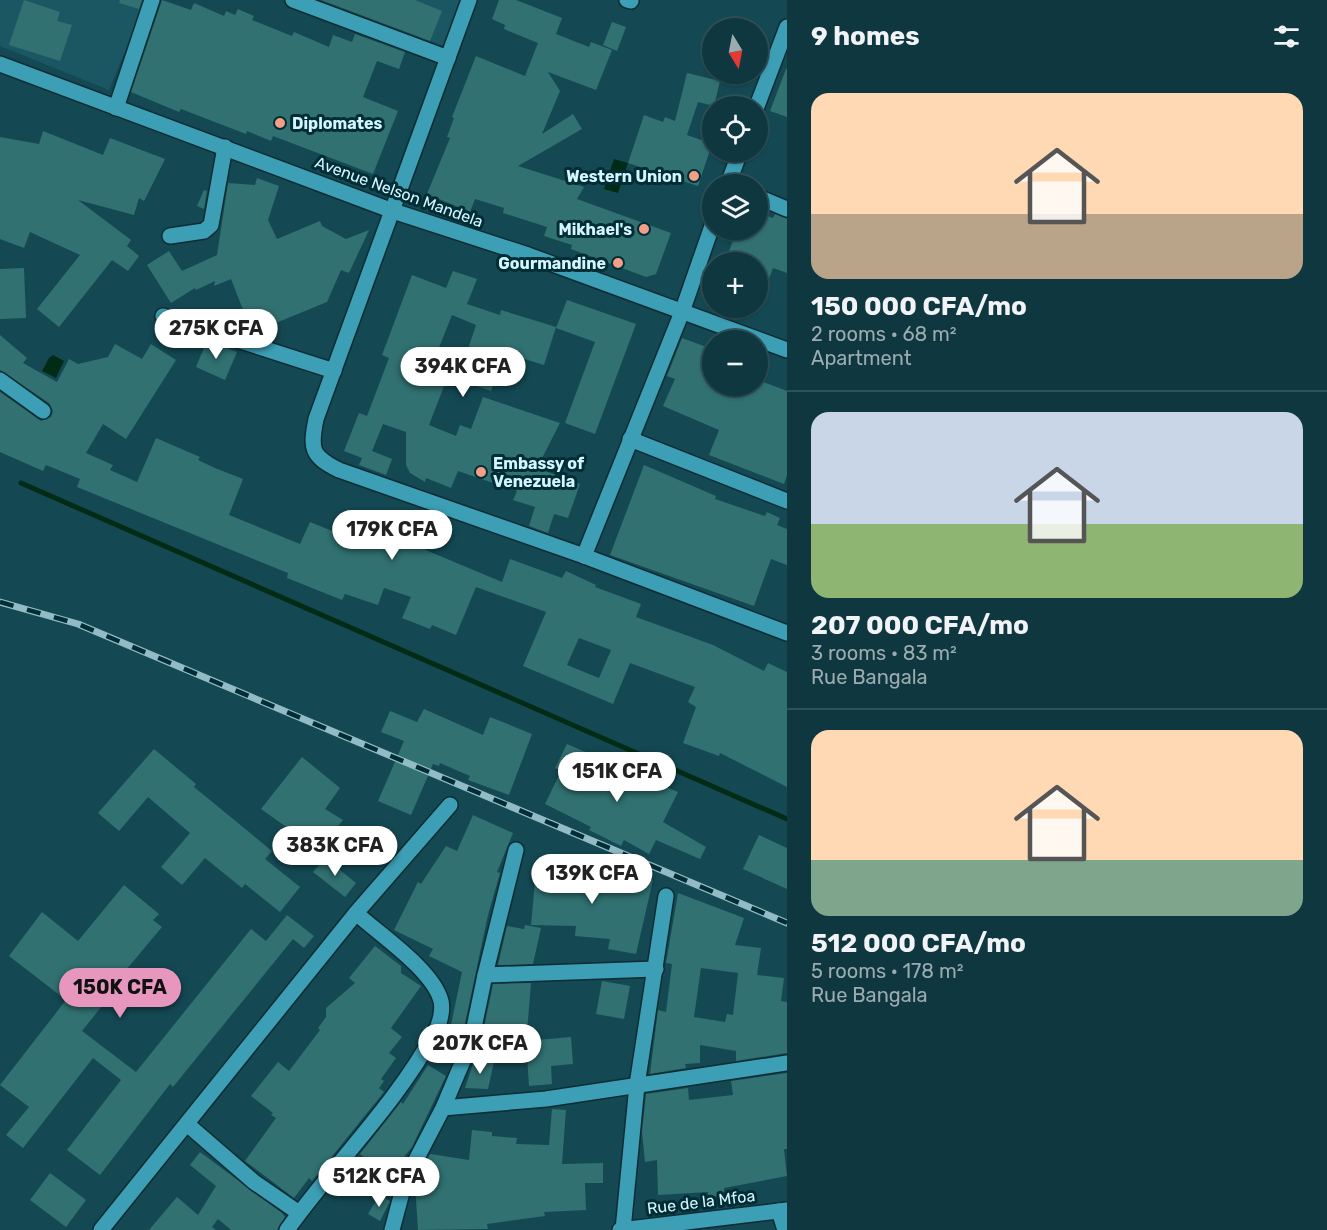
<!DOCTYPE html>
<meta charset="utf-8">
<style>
body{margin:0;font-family:Rubik,sans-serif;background:#1d424a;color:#f1f3f6;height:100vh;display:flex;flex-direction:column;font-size:22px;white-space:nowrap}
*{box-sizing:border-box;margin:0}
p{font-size:20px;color:#9bacb0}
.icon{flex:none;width:33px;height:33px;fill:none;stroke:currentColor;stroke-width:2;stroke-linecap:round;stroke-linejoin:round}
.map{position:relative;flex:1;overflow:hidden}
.drawer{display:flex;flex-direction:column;background:#0f373f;width:540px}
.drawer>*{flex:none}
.needle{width:39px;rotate:170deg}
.controls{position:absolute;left:702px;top:18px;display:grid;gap:12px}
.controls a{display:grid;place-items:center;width:66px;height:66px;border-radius:50%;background:#0f373f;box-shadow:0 2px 4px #0004,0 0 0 2px #2f5159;font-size:30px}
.price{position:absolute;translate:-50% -51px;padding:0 14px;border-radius:21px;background:#fff;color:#222;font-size:20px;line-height:39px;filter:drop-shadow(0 2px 3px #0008)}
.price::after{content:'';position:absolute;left:50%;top:36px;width:18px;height:14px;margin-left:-9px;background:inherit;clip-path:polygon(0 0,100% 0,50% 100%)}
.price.current{background:#e797bd;color:#111}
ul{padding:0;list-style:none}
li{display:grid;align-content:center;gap:12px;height:318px;padding:0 24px}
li+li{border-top:2px solid #2f5159}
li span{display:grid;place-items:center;height:186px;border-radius:18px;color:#555}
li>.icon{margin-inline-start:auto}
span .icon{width:108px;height:108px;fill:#fffc;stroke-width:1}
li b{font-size:26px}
h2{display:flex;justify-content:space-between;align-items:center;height:72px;padding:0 24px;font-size:26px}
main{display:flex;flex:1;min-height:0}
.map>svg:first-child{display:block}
.built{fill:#1b5763}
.water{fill:#002c15}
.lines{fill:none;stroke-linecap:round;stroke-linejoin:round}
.stream{stroke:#002c15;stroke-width:5}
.building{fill:#317171;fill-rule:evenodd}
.minor-casing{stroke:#0e2c33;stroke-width:18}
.minor{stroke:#3d9fb5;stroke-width:15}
.rail-casing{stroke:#92bcc5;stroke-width:7}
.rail{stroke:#012d36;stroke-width:4.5;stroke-dasharray:14;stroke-linecap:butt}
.poi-dot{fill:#f49e88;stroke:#012d36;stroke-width:2}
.labels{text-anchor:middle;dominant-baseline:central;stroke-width:6;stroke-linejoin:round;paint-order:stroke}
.poi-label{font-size:16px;font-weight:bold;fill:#d3f6ff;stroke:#012d36;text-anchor:end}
.street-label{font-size:16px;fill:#d3f6ff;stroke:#012d36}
</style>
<main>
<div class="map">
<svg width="787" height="1230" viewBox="0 0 787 1230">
<rect width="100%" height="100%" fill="#144954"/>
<g class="built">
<path d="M0,0h146l-37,90 -109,-44z"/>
<path d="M321,0h140l-17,46z"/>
</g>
<g class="water">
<path d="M614,159l14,4 -10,30 -14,-4z"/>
<path d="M53,355l11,6 -8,17 -14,-7 7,-13z"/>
</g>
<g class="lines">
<path class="stream" d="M21,483l766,336"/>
</g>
<g class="building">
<path d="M24,0l36,12 -3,9 15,4 -12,36 -51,-16z"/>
<path d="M120,0h22l-3,9 -20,-6z"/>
<path d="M162,0l29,10 3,-7 30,13 2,-5 9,4 3,-6 16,7 -2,4 40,16 2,-4 35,15 4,-12 19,7 3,-8 50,18 -6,17 -22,-8 -14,36 35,14 -25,63 -100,-38 -2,5 -24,-10 -1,3 -65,-25 -2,3 -48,-20z"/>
<path d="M321,0h94l27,11 -12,30z"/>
<path d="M499,0h17l46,18 -6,16 33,13 2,-5 21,8 -16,40 -48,-18 12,19 -18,43 31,-20 9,15 -64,37 66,21 -7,12 94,34 -15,41 -10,3 -75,-28 1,-4 -28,-9 3,-9 -44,-14 1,-5 -29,-9 -5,13 -43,-18 23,-56 -3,-1 7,-19 -2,-1 24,-61 49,20 13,-33 -34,-14 1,-4 -13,-6z"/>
<path d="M612,22l14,5 -9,24 -14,-6z"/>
<path d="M786,69h1v48l-17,-6z"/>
<path d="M687,73l33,8 -6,25 -16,-4 -11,33 25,9 -14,42 -70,-23 16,-48 19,7 2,-5 10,4z"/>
<path d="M43,131l60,24 7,-17 55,21 -21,42 -5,-3 -5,17 -56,-15 53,40 -4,6 12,10 -11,15 -16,-11 -53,67 -22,-18 43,-54 -50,-23 -6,16 -24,-9v-102l39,7z"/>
<path d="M257,178l22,8 -11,34 9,19 43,-18 2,5 24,13 23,-9 -20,43 -8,-3 -14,32 -61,25 -3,-8 -14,6 -18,-46 -17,7 1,-5 -19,9 -1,-2 -24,15 -24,-38 22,-14 13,20 35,-16 11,-72 27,2z"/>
<path d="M204,190l3,1 -3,18 -7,-3z"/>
<path d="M758,213l15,5 2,-4 12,5v54l-14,-5 -14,38 -1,-44h-33l12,-32h21z"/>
<path d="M24,268l2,50 -26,1v-50z"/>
<path d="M453,271l24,8 -10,25 33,11 1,-5 55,17 -12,38 -26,-8 -4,12 -14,-5 -9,27 -43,-15 -19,49 27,11 4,-11 11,4 12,-32 77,26 -23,45 43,16 -12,34 -14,-4 -6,19 -19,-7 6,-19 -22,-7 4,-9 -59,-20 -7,17 -25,-10 -1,4 -15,-9 -4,-8v-33l-23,-8 -11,27 20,8 -6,16 -27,-10 3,-7 -18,-7 15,-38 8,3 22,-58 -7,-3 30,-80 34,13zM452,315l24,10 -13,39 -27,-9z"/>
<path d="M567,300l69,24 -41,110 -30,-11 30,-81 -39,-14z"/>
<path d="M0,335l27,23 -4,5 34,19 12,-23 9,5 30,-7 7,-13 27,15 9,-15 25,16 -50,79 -23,-15 -17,29 27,12 -3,5 27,12 19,-44 44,19 -2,3 17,8 28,11 -14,36 71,29 10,-22 59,24 12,-33 18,6 -2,7 28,11 -4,10 7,4 74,31 8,-23 52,19 4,-7 30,14 -1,2 46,17 -5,13 77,28 51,26 4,-8 19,9v115l-67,-34 -1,3 -36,-13 13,-36 -8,-5 7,-15 -65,-24 -17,41 -90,-38 23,-54 -70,-25 -20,48 -24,-10 -2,4 -28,-11 9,-21 -27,-9 -6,17 -33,-11 -3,6 -55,-22 1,-5 -211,-86 3,-8 -34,-14 -3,6 -43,-19v-60l41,29 10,-4 2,-6 -4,-8 -49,-33zM579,638l32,12 -12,28 -32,-13z"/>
<path d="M682,338l30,11v37h46v-6l29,11v84l-3,9 -75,-29 10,-25 -56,-24 12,-27 -8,-3z"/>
<path d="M207,341l30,11 -12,28 -29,-13z"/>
<path d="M644,465l72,31 -1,3 50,17 2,-4 13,6 -3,7 10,4v36l-16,-6 -17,47 -144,-51z"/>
<path d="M424,709l59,26 7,-18 42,17 -23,61 -41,-15 2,-4 -30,-13 -1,3 -6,-2 -22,51 -33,-14 26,-60 -23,-9 9,-21 27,11z"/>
<path d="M567,744l111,48 -15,30 43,25 -6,12 -44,-19 -7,14 -25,-14 -3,6 -32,-16 2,-3 -46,-23 16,-33 -6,-3z"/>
<path d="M154,749l42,35 -2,3 78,64 -7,8 35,28 -20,25 -35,-28 -3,4 -37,-30 -23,27 -21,-18 29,-34 -42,-36 -29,34 -21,-18z"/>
<path d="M302,757l38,31 -15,21 18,11 -24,30 -58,-41z"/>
<path d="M473,815l40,18 -16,39 3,1 -12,42 -24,113 -13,-3 11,-53 -33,-16 4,-7 -39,-19 24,-48 3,2 25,-38 11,5z"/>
<path d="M759,835l28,13v41l-44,-20z"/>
<path d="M325,858l31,25 -11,14 -32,-25z"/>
<path d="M537,859l31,5 -2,10 58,5 1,-4 28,5 -17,74 -28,-5 2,-10 -35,-3 1,-10 -45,-1z"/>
<path d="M124,885l35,29 -6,6 9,7 -36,43 12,9 -15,19 -9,-7 -32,40 54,41 115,-143 15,12 21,-26 27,21 -10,12 -11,-9 -120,148 -3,-3 -70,91 -33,-25 54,-70 -28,-22 -70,90 -17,-13 23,-28 -29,-22 66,-85 -57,-44 33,-44 36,29z"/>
<path d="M678,893l66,25 -9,27 26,3 -4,27 27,3 -3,23 6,1v51l-51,8v-10l-36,-6v18l-15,1 1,4 -36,6 8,-64 8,2 6,-48 -6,-1zM701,968l37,5 -5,42 -6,-1 -2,8 -31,-5z"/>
<path d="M525,925l16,3 -8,36 -35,1 9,-39 17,3z"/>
<path d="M375,946l26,20v7l20,13 -30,42 11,9 -13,16 7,5 -15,21 3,2 -5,7 5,4 -72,89 -3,-3 -15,20 -49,-37 31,-43 -5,-3 2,-2 -22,-17 27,-34 11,9 31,-41 -2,-2 8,-11v-9l29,-25 -6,-5z"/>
<path d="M602,981l28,5 -6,33 -28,-5z"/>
<path d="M531,983l-4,49 -43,-4 9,-44z"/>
<path d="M571,1037l2,27 -22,2 1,18 -23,2 -3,-45z"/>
<path d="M475,1058l19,4 -6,27 -23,-1z"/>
<path d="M428,1065l18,11 -34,71 -23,29 -29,-22 41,-52 2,2z"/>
<path d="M787,1073v76h-3l3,27 -63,12v9l-16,-1v-4l-50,3 -1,-35 -12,2 -3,-30 4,-38 42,-6 1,12 44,-5 -2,-14z"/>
<path d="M552,1109l14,1 -4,54 41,-1v20h-18l1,27 -42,2 1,4 -58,8 1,5 -70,1 -3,-46 15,-30 39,6 3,-30 20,2v4l25,2 -1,6 33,1z"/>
<path d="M200,1152l82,61 3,4 -8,13h-46l-13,-11 -6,8 4,3h-67l28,-33 21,18 18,-29 -26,-21z"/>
<path d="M50,1173l36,27 -20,27 -36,-27z"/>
<path d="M379,1195l11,6 -10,20 -12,-7z"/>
</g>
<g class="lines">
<g class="minor-casing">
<g id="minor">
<path d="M293,0l155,58"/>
<path d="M469,0l-153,419c-6,30 -5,37 23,51l245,86 203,77"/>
<path d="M627,0l4,1"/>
<path d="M0,64l393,147 135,44 259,95"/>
<path d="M757,106l30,-79"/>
<path d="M116,108l36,-108"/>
<path d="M728,184l12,-32"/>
<path d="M758,197l29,12"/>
<path d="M170,236l34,-5 7,-6 14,-78"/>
<path d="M163,316l171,55"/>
<path d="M0,380l43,31"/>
<path d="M630,439l157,62"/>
<path d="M584,556l98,-244 30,-86"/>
<path d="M485,975l171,-6"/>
<path d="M443,1108l103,-9 241,-36"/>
<path d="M187,1124l67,58 45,31"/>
<path d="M779,1211l6,19"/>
<path d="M101,1230l255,-317 94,-108"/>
<path d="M287,1230c47,-66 110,-127 148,-198 5,-8 8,-22 6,-31 -8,-31 -61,-66 -85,-88"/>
<path d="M392,1230l13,-49 38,-73 28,-66 14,-67 31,-125"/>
<path d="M620,1230l167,-20"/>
<path d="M623,1230l14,-145 29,-189"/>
</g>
</g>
<use href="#minor" class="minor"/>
<g class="rail-casing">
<path id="rail" d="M0,602l78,22 709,299"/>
</g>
<use href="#rail" class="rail"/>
</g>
<g class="poi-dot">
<circle cx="280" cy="123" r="6"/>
<circle cx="694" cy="176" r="6"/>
<circle cx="644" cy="229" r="6"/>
<circle cx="618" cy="263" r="6"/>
<circle cx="481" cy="472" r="6"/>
</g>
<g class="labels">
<g class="poi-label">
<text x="292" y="123" text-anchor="start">Diplomates</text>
<text x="682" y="176">Western Union</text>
<text x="632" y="229">Mikhael's</text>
<text x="606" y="263">Gourmandine</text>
<text x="493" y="463" text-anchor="start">Embassy of<tspan x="493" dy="18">Venezuela</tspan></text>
</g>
<g class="street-label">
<text transform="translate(399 192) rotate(20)">Avenue Nelson Mandela</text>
<text transform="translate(701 1202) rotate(-7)">Rue de la Mfoa</text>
</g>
</g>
</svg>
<div class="controls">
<a><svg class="needle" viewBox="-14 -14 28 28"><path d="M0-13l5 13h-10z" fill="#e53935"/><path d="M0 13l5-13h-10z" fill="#9bacb0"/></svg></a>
<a><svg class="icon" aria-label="locate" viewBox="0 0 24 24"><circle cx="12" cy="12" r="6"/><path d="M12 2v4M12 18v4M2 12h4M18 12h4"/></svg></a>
<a><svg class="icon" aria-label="layers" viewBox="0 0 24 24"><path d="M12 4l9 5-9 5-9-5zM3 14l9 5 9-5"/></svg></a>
<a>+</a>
<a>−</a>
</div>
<b class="price" style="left:216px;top:360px">275K CFA</b>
<b class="price" style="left:463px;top:398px">394K CFA</b>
<b class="price" style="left:392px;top:561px">179K CFA</b>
<b class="price" style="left:617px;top:803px">151K CFA</b>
<b class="price" style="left:335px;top:877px">383K CFA</b>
<b class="price" style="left:592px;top:905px">139K CFA</b>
<b class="price current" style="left:120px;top:1019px">150K CFA</b>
<b class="price" style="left:480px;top:1075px">207K CFA</b>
<b class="price" style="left:379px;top:1208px">512K CFA</b>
</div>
<section class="drawer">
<h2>9 homes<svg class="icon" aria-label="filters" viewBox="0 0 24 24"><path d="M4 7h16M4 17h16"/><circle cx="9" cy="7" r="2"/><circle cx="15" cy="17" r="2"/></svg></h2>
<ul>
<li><span style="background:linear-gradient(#ffd9b3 65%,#b9a48a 0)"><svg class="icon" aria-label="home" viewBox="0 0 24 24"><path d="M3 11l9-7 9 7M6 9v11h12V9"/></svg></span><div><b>150 000 CFA/mo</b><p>2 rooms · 68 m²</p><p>Apartment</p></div></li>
<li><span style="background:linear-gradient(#c9d6e8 60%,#8fb573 0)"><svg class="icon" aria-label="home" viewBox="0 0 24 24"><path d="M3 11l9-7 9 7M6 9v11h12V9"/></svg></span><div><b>207 000 CFA/mo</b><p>3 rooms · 83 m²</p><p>Rue Bangala</p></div></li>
<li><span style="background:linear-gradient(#ffd9b3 70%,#7fa58c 0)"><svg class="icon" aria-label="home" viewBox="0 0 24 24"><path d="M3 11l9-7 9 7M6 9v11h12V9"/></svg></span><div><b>512 000 CFA/mo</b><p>5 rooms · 178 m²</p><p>Rue Bangala</p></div></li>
</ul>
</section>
</main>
